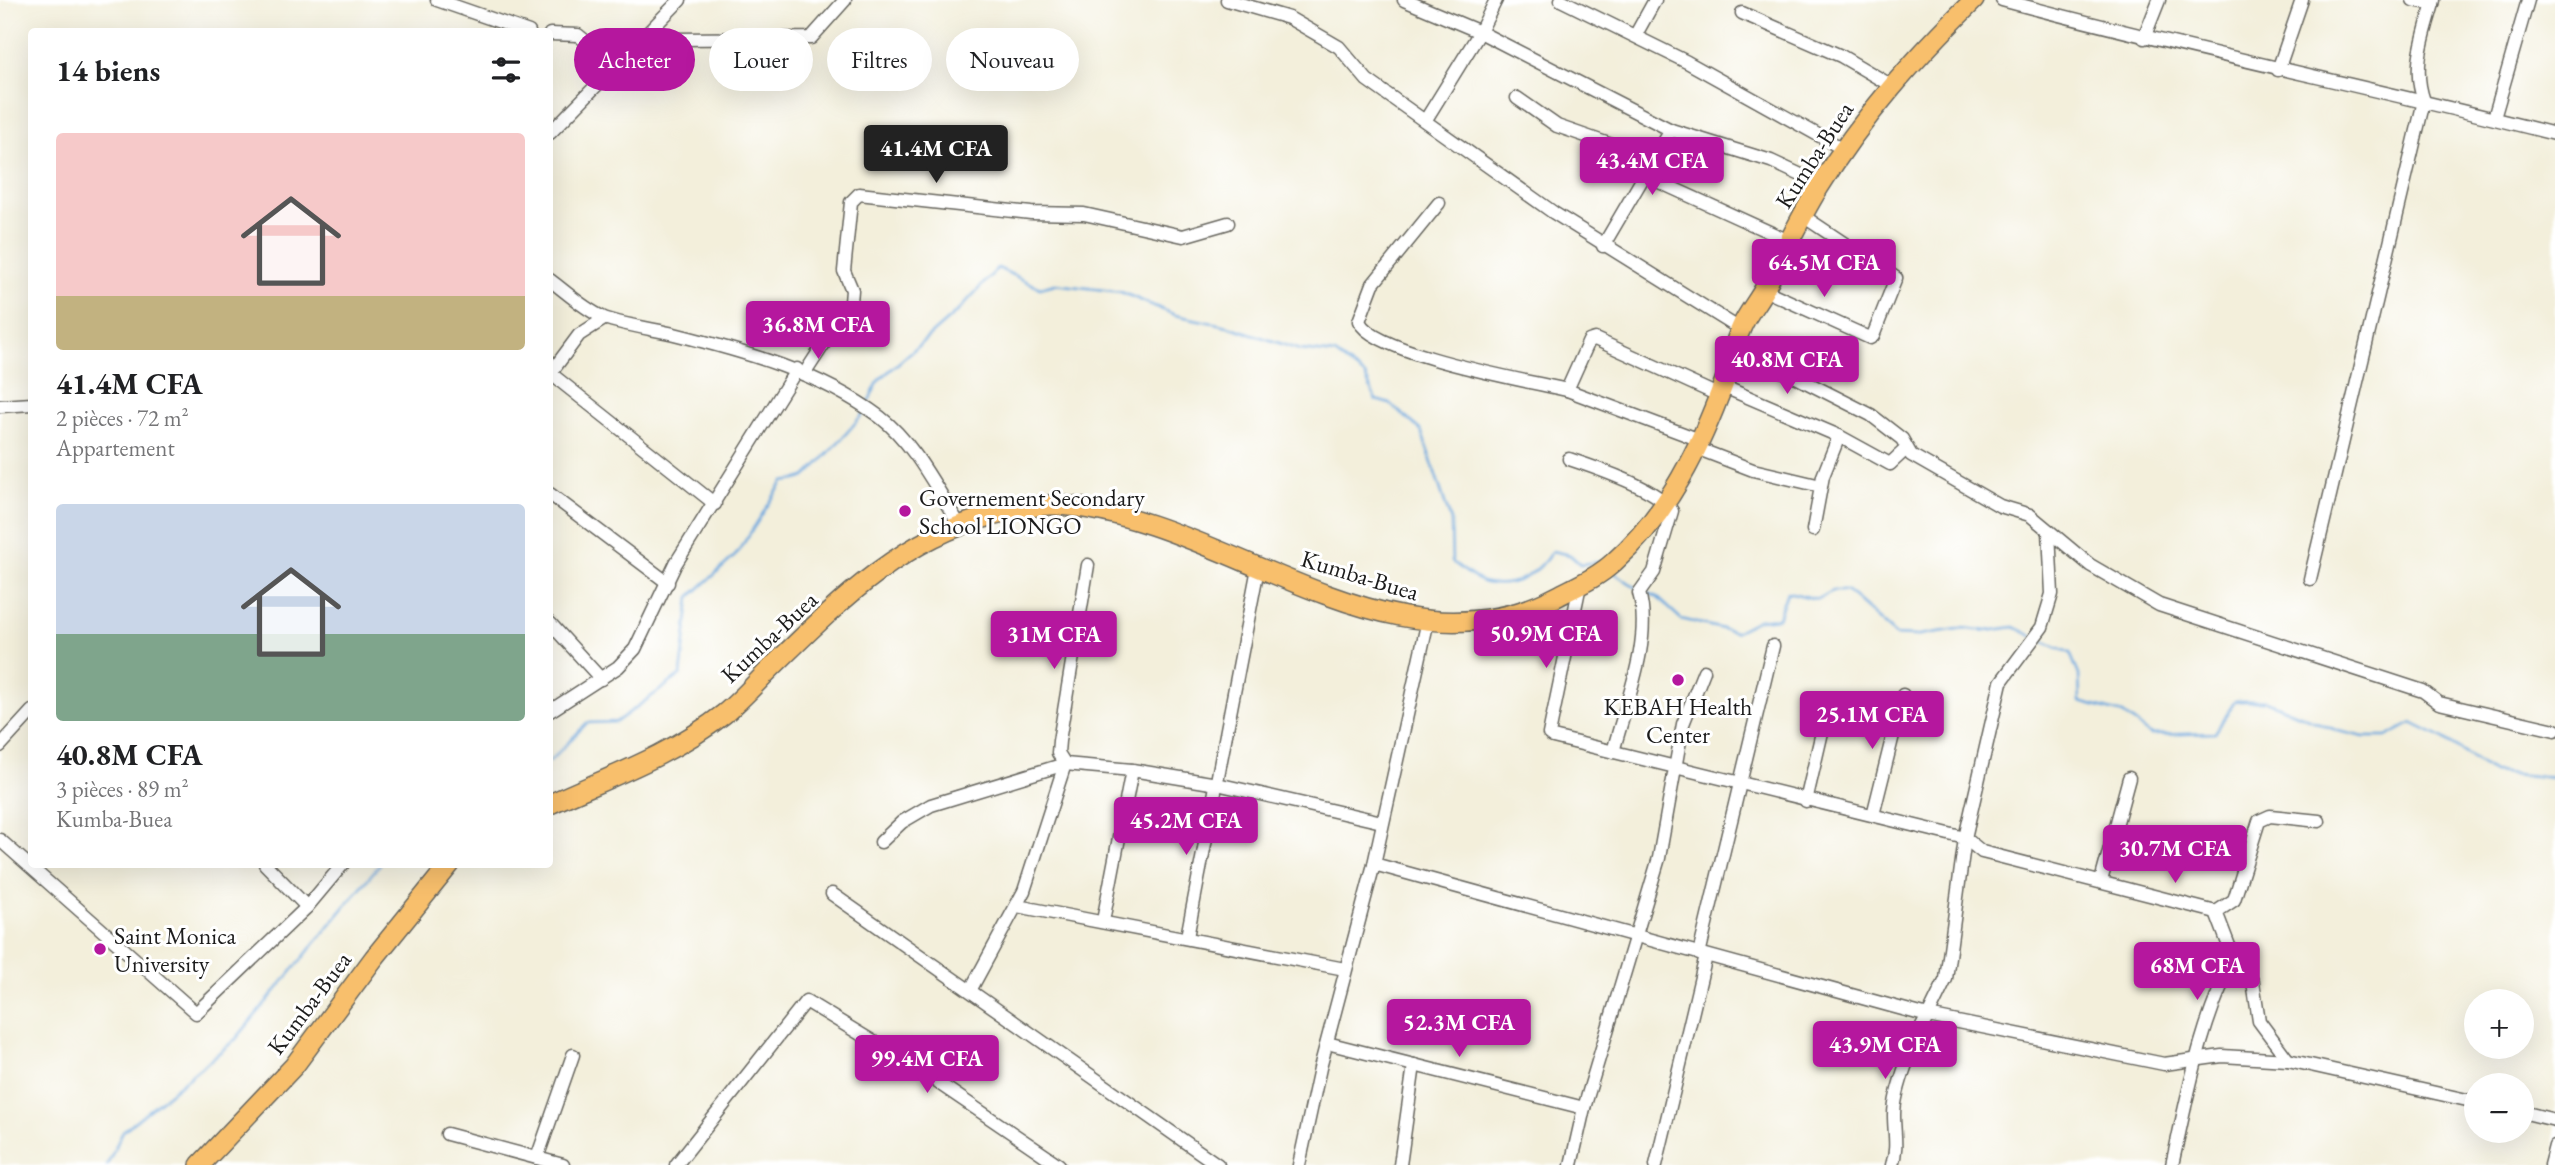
<!DOCTYPE html>
<html lang="fr">
<meta charset="utf-8">
<style>
body{margin:0;font-family:"EB Garamond",serif;background:#f2f2f2;color:#202124;height:100vh;display:flex;flex-direction:column;font-size:26px;white-space:nowrap}
*{box-sizing:border-box;margin:0}
p{font-size:23px;color:#757577}
.icon{flex:none;width:38px;height:38px;fill:none;stroke:currentColor;stroke-width:2;stroke-linecap:round;stroke-linejoin:round}
.map{position:relative;flex:1;overflow:hidden}
.details{position:absolute;left:28px;top:28px;width:525px;height:840px;display:flex;flex-direction:column;background:#fff;border-radius:7px;box-shadow:0 7px 28px #0002}
.details>*{flex:none}
.top-card{position:absolute;left:574px;top:28px;width:665px;height:63px;display:flex;gap:14px}
.buttons{position:absolute;left:2464px;top:989px;display:grid;gap:14px}
.buttons a{display:grid;place-items:center;width:70px;height:70px;border-radius:50%;background:#fff;box-shadow:0 7px 28px #0002;font-size:35px}
.price{position:absolute;translate:-50% -60px;padding:0 16px;border-radius:7px;background:#b5179e;color:#fff;font-size:23px;line-height:46px;filter:drop-shadow(0 2px 4px #0008)}
.price::after{content:'';position:absolute;left:50%;top:42px;width:21px;height:16px;margin-left:-10px;background:inherit;clip-path:polygon(0 0,100% 0,50% 100%)}
.price.active{background:#222;color:#fff}
ul{padding:0;list-style:none}
li{display:grid;align-content:center;gap:14px;height:371px;padding:0 28px}
li span{display:grid;place-items:center;height:217px;border-radius:7px;color:#555}
li>.icon{margin-inline-start:auto}
span .icon{width:126px;height:126px;fill:#fffc;stroke-width:1}
li b{font-size:30px}
h2{display:flex;justify-content:space-between;align-items:center;height:84px;padding:0 28px;font-size:30px}
.tag{padding:0 24px;border-radius:32px;background:#fff;box-shadow:0 7px 28px #0002;font-size:24px;line-height:63px}
.tag.active{background:#b5179e;color:#fff}
.map>svg:first-child{display:block}
.lines{fill:none;stroke-linecap:round;stroke-linejoin:round}
.stream{stroke:#6da8de;stroke-width:2.5}
.minor-casing{stroke:#67665f;stroke-width:15}
.highway-casing{stroke:#67665f;stroke-width:22}
.minor{stroke:#fff;stroke-width:12}
.highway{stroke:#f8bf6c;stroke-width:19}
.poi-dot{fill:#b5179e;stroke:#fff;stroke-width:2.5}
.labels{text-anchor:middle;dominant-baseline:central;stroke-width:6;stroke-linejoin:round;paint-order:stroke}
.street-label{font-size:24px;fill:#1c1c1c;stroke:#fff}
.poi-label{font-size:24px;fill:#1c1c1c;stroke:#fff;text-anchor:start}
</style>
<div class="map">
<svg width="2555" height="1165" viewBox="0 0 2555 1165">
<rect width="100%" height="100%" fill="#fff"/>
<filter id="ink" filterUnits="userSpaceOnUse"><feTurbulence type="fractalNoise" baseFrequency=".0143" numOctaves="2"/><feDisplacementMap in="SourceGraphic" scale="14" xChannelSelector="R" yChannelSelector="G"/><feConvolveMatrix kernelMatrix="1 2 1 2 8 2 1 2 1" color-interpolation-filters="sRGB"/></filter>
<filter id="wash" filterUnits="userSpaceOnUse"><feTurbulence type="fractalNoise" baseFrequency=".00686" numOctaves="4" result="noise"/><feDisplacementMap in="SourceGraphic" scale="28" xChannelSelector="R" yChannelSelector="G"/><feGaussianBlur stdDeviation="1.57" result="paint"/><feColorMatrix in="noise" values="0 0 0 0 0 0 0 0 0 0 0 0 0 0 0 0 0 1.4 0 .05"/><feComposite in="paint" operator="in"/></filter>
<g filter="url(#wash)">
<rect width="100%" height="100%" fill="#f3efdb"/>
<g class="lines">
<g class="stream">
<path d="M868,403l11,-23 80,-70 39,-42 42,20 15,-4 66,8 54,23 53,11 72,24 35,4 30,22 11,24 14,4 31,26 30,91 1,41c10,6 23,19 34,21 28,6 52,-9 66,-32l18,4 10,9 20,-2"/>
<path d="M1613,572l24,16"/>
<path d="M1646,592l11,5 24,22 54,13 23,-12 20,-2 9,-26 30,7 16,-8h13l50,44 18,1 50,-8 23,3 27,-4 18,9"/>
<path d="M2038,639l32,14 9,22 1,27 43,12 28,21 64,-2 20,-32h31l72,30 26,6h22l26,-14 30,15 51,34 62,6"/>
<path d="M550,761l37,-38 29,-1 65,-47 9,-78 46,-42 47,-73c7,-1 15,-2 22,-5 4,-2 55,-58 58,-64"/>
<path d="M107,1165l16,-34 113,-92 144,-175"/>
</g>
</g>
</g>
<g filter="url(#ink)">
<g class="lines">
<g class="minor-casing">
<g id="minor">
<path d="M437,0l92,32"/>
<path d="M1227,0l62,18 50,29 28,33 187,133 186,116"/>
<path d="M1404,0l76,32 191,98 100,31 49,23"/>
<path d="M1561,0l126,62 158,88"/>
<path d="M2002,0c184,50 369,87 553,134"/>
<path d="M2413,0l20,4"/>
<path d="M1742,13l99,43 51,30"/>
<path d="M550,34l28,1 38,31"/>
<path d="M1635,36l20,-36"/>
<path d="M2144,38l15,-38"/>
<path d="M616,66l60,-27 135,-1 34,-38"/>
<path d="M2278,70l24,-70"/>
<path d="M1517,98l40,28 98,34"/>
<path d="M2494,118l34,-118"/>
<path d="M1425,121l55,-89 16,-32"/>
<path d="M550,133l130,-133"/>
<path d="M1646,176l143,65"/>
<path d="M1439,203l-66,81 -14,37c14,33 170,60 208,69l22,-49 6,-2 123,56"/>
<path d="M1603,246l68,-116"/>
<path d="M550,280c16,12 33,28 52,37 11,6 56,13 72,17 72,18 145,38 206,83 34,26 56,71 79,107"/>
<path d="M1764,290l106,48 3,-2 23,-58 -93,-62"/>
<path d="M1734,352l60,24 77,39 31,24 9,16 89,51 30,9 60,50 69,40 264,86 16,12 116,27"/>
<path d="M550,373l165,131"/>
<path d="M805,373l46,-71 1,-12 -8,-19 7,-69 8,-8 172,19 53,1 99,22 45,-13"/>
<path d="M550,374l29,-39 25,-16"/>
<path d="M1722,386l117,50 51,28 16,-15"/>
<path d="M1567,390l133,50"/>
<path d="M0,406l32,-2"/>
<path d="M1696,448l57,22 68,16"/>
<path d="M1569,459c24,8 91,30 103,52l-18,61 -15,21c14,47 -14,112 -26,159"/>
<path d="M550,494l118,89"/>
<path d="M1813,530l10,-54 16,-40"/>
<path d="M2310,579l114,-478c-13,-35 1,-67 10,-101"/>
<path d="M1580,585l-31,149 4,3 412,101 17,14 12,3 222,57 18,-12 25,-79 11,-5 49,5"/>
<path d="M550,623l51,56"/>
<path d="M550,711l68,-44 17,-18 41,-86 121,-194"/>
<path d="M0,746l32,-35"/>
<path d="M1806,801l23,-99"/>
<path d="M1873,815l30,-120"/>
<path d="M0,840l196,173 111,-106 36,-43"/>
<path d="M881,842l21,-20 29,-17 134,-41 67,6 85,14 165,38"/>
<path d="M265,864l42,43"/>
<path d="M1374,864l554,152 18,-37 19,-141 36,-156 41,-55 10,-33 -3,-63"/>
<path d="M2101,881l28,-103"/>
<path d="M832,894l386,271"/>
<path d="M1017,906l328,63"/>
<path d="M2216,912l18,47 19,23 6,39 29,39"/>
<path d="M1103,921l29,-151"/>
<path d="M1187,937l71,-369"/>
<path d="M1699,954l74,-308"/>
<path d="M971,989l53,-98 41,-127 -7,-11 1,-12 29,-176"/>
<path d="M1327,1043l257,65"/>
<path d="M2522,1112l33,8"/>
<path d="M447,1134l116,31"/>
<path d="M537,1158l36,-103"/>
<path d="M676,1165l130,-164 112,68 141,96"/>
<path d="M1299,1165l21,-97 54,-204 54,-244"/>
<path d="M1400,1165l14,-100"/>
<path d="M1571,1165l13,-57 75,-250 24,-134 21,-53"/>
<path d="M1656,1165l50,-209"/>
<path d="M1892,1165c6,-17 2,-32 2,-50 0,-25 21,-78 34,-99l236,48 58,-8 66,4 188,42"/>
<path d="M2172,1165c16,-70 28,-142 62,-206"/>
<path d="M2550,1165l5,-19"/>
</g>
</g>
<g class="highway-casing">
<g id="highway">
<path d="M550,804c59,-27 122,-49 174,-90 17,-14 32,-31 47,-46 65,-63 130,-130 220,-152 21,-5 43,-12 65,-11 167,9 334,180 502,91 19,-10 40,-19 56,-34 55,-49 86,-114 111,-182 6,-17 9,-38 17,-54 6,-14 17,-26 24,-40 18,-33 33,-67 53,-99 43,-70 97,-130 155,-187"/>
<path d="M200,1165l94,-99 80,-108 76,-94"/>
</g>
</g>
<use href="#minor" class="minor"/>
<use href="#highway" class="highway"/>
</g>
</g>
<g class="poi-dot">
<circle cx="905" cy="511" r="7"/>
<circle cx="1678" cy="680" r="7"/>
<circle cx="100" cy="949" r="7"/>
</g>
<g class="labels">
<g class="street-label">
<text transform="translate(1814 155) rotate(-57)">Kumba-Buea</text>
<text transform="translate(1360 575) rotate(17)">Kumba-Buea</text>
<text transform="translate(769 637) rotate(-43)">Kumba-Buea</text>
<text transform="translate(309 1003) rotate(-53)">Kumba-Buea</text>
</g>
<g class="poi-label">
<text x="919" y="497">Governement Secondary<tspan x="919" dy="28">School LIONGO</tspan></text>
<text x="1678" y="706" text-anchor="middle">KEBAH Health<tspan x="1678" dy="28">Center</tspan></text>
<text x="114" y="935">Saint Monica<tspan x="114" dy="28">University</tspan></text>
</g>
</g>
</svg>
<div class="buttons">
<a>+</a>
<a>−</a>
</div>
<b class="price active" style="left:936px;top:185px">41.4M CFA</b>
<b class="price" style="left:1652px;top:197px">43.4M CFA</b>
<b class="price" style="left:1824px;top:299px">64.5M CFA</b>
<b class="price" style="left:818px;top:361px">36.8M CFA</b>
<b class="price" style="left:1787px;top:396px">40.8M CFA</b>
<b class="price" style="left:1546px;top:670px">50.9M CFA</b>
<b class="price" style="left:1054px;top:671px">31M CFA</b>
<b class="price" style="left:1872px;top:751px">25.1M CFA</b>
<b class="price" style="left:1186px;top:857px">45.2M CFA</b>
<b class="price" style="left:2175px;top:885px">30.7M CFA</b>
<b class="price" style="left:2197px;top:1002px">68M CFA</b>
<b class="price" style="left:1459px;top:1059px">52.3M CFA</b>
<b class="price" style="left:1885px;top:1081px">43.9M CFA</b>
<b class="price" style="left:927px;top:1095px">99.4M CFA</b>
<div class="top-card">
<a class="tag active">Acheter</a>
<a class="tag">Louer</a>
<a class="tag">Filtres</a>
<a class="tag">Nouveau</a>
</div>
<section class="details">
<h2>14 biens<svg class="icon" aria-label="filters" viewBox="0 0 24 24"><path d="M4 7h16M4 17h16"/><circle cx="9" cy="7" r="2"/><circle cx="15" cy="17" r="2"/></svg></h2>
<ul>
<li><span style="background:linear-gradient(#f6c9c9 75%,#c2b280 0)"><svg class="icon" aria-label="home" viewBox="0 0 24 24"><path d="M3 11l9-7 9 7M6 9v11h12V9"/></svg></span><div><b>41.4M CFA</b><p>2 pièces · 72 m²</p><p>Appartement</p></div></li>
<li><span style="background:linear-gradient(#c9d6e8 60%,#7fa58c 0)"><svg class="icon" aria-label="home" viewBox="0 0 24 24"><path d="M3 11l9-7 9 7M6 9v11h12V9"/></svg></span><div><b>40.8M CFA</b><p>3 pièces · 89 m²</p><p>Kumba-Buea</p></div></li>
</ul>
</section>
</div>
